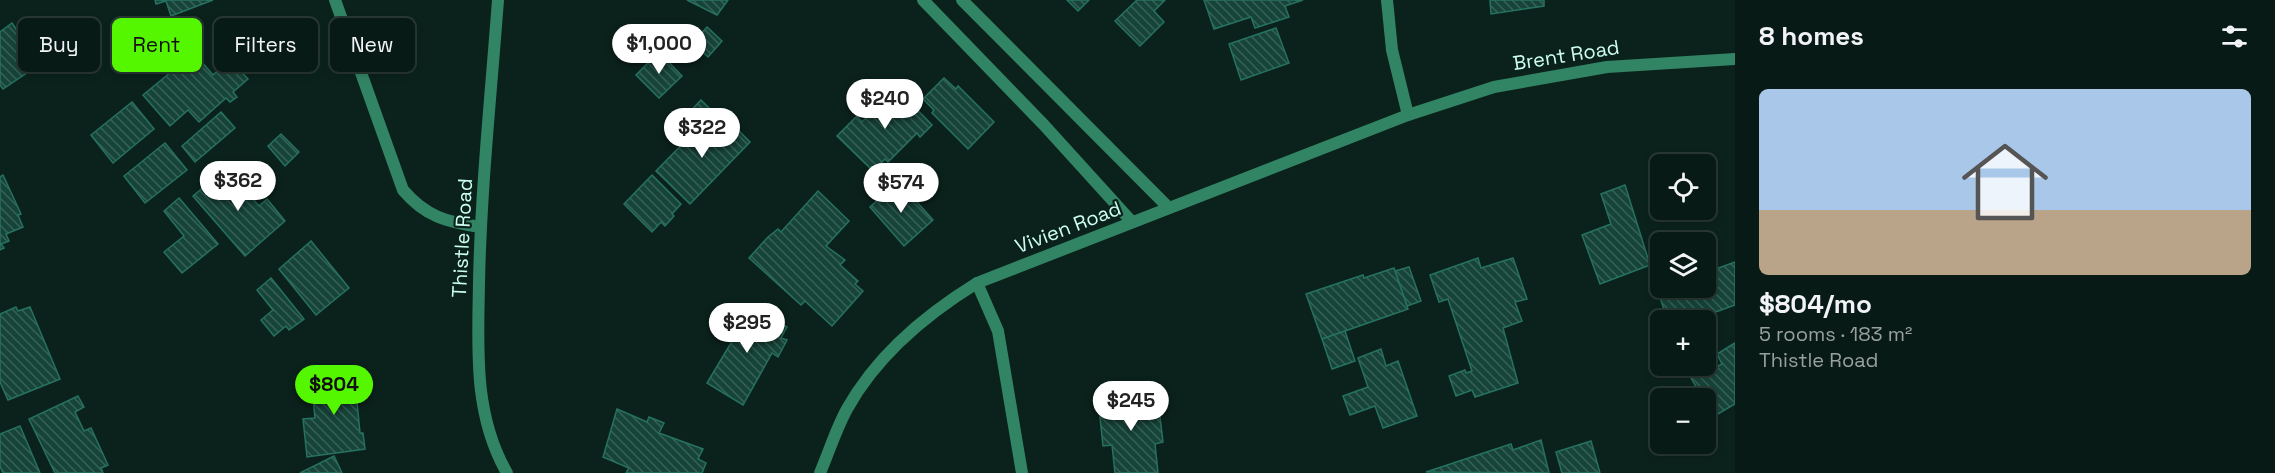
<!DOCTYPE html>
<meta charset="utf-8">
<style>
body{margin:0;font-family:"Space Grotesk",sans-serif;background:#11231e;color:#f1f3f6;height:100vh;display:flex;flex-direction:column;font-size:22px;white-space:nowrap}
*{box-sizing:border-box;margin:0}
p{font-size:20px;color:#98a1a0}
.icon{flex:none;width:33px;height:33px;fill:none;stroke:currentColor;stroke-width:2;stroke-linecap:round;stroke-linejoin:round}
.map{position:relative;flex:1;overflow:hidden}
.panel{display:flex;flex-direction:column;background:#081a15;width:540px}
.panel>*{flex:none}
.hud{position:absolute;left:18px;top:18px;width:570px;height:54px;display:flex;gap:12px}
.fabs{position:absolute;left:1650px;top:154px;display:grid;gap:12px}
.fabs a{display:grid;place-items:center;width:66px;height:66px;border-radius:9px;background:#081a15;box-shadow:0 3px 9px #0003,0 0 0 2px #293834;font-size:30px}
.price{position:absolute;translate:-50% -51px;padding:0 14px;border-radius:21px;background:#fff;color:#222;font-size:20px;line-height:39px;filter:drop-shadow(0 2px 3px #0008)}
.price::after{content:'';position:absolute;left:50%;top:36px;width:18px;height:14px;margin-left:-9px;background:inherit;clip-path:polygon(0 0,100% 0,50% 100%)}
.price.selected{background:#54f700;color:#111}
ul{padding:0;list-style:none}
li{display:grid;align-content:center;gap:12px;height:318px;padding:0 24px}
li span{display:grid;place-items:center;height:186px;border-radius:9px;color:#555}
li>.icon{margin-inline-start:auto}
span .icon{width:108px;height:108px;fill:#fffc;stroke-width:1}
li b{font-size:26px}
h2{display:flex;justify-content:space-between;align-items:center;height:72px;padding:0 24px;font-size:26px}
.tag{padding:0 21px;border-radius:9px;background:#081a15;box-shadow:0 3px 9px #0003,0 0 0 2px #293834;font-size:21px;line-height:54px}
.tag.selected{background:#54f700;color:#111}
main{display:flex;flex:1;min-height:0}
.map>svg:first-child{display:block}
.building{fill:url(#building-back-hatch);stroke:#267260;stroke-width:1.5}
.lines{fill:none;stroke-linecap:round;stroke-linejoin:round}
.lane{stroke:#328564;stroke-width:12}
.street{stroke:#328564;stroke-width:12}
.labels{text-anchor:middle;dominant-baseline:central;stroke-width:4.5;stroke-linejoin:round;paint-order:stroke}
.street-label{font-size:20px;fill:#ccffef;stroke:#0b221c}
</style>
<main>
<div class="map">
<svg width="1735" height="473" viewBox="0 0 1735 473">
<defs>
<pattern id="building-back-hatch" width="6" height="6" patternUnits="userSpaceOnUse" patternTransform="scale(1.5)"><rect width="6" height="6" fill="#164439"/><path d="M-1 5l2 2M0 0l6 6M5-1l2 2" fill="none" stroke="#376056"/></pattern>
</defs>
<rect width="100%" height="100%" fill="#0b221c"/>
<g class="building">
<path d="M155,0h58l-42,16 -5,-15 -10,3z"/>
<path d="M687,0h41l-11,15z"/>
<path d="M1067,0h22l-11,11z"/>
<path d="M1137,0h28l-11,11 10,11 -24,24 -25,-25z"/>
<path d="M1204,0h99l-18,6 4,11 -34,11 -4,-11 -37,12z"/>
<path d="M1490,0h54v6l-53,8z"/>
<path d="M12,23l28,41 -37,25 -3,-4v-53z"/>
<path d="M707,27l15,14 -14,16 -15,-14z"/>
<path d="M1276,28l13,35 -48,17 -12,-36z"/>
<path d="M659,52l23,24 -23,22 -23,-23z"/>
<path d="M194,53l19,22 17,-15 18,19 -15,13 4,5 -7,5 -4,-4 -27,24 -11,-12 -18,16 -27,-31z"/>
<path d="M944,78l12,11 2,-3 36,36 -26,27 -36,-36 2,-3 -11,-11z"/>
<path d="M896,88l36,37 -12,12 -3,-4 -29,29 -3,-3 -12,12 -36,-35 20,-20 5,6z"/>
<path d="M701,100l23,23 -7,7 -10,-11 -16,16 -12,-12z"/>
<path d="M132,102l22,27 -41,34 -22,-28z"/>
<path d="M221,112l14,16 -40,34 -13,-16z"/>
<path d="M707,119l10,11 10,-11 23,23 -60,62 -34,-33z"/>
<path d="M281,134l18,18 -14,14 -17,-20z"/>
<path d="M165,143l22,27 -42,33 -21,-27z"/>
<path d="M226,168l33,38 8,-7 18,22 -40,35 -52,-60z"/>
<path d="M3,175l18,39 -3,1 5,12 -17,7 3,7 -8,3 3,4 -4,2v-73z"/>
<path d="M652,175l29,29 -9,10 2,2 -9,10 -4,-4 -9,10 -28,-28z"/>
<path d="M898,181l35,39 -29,26 -34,-39z"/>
<path d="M1625,185l25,80 -50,19 -18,-49 29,-11 -10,-30z"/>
<path d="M818,191l31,30 -23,25 19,14 -5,5 18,16 -3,3 8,7 -31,35 -27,-25 -4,4 -52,-47 19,-21 10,-8 3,3z"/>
<path d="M179,198l39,46 -36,29 -18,-21 20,-16 -20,-25z"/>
<path d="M311,241l38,47 -33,27 -37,-46z"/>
<path d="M1478,258l3,10 32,-10 14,41 -12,3 7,19 -19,7 15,55 -43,14 -3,-7 -16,6 -7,-20 16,-6 1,3 6,-2 -24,-72 -9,3 -9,-27z"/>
<path d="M1735,262v43l-44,16h-23l-13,-38 5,-2v7h46v-23l4,6z"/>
<path d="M1409,267l12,34 -14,5 -12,-35z"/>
<path d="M1394,268l14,41 -86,30 -16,-45 57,-19 1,3z"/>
<path d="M271,278l33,41 -15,11 -3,-4 -12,10 -13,-16 12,-10 -16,-20z"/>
<path d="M16,307l2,4 12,-4 30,72 -52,21 -8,-18v-68z"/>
<path d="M730,307l26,17 6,-12 25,15 -6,11 6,2 -9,17 -6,-4 -29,52 -36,-22 30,-50 -17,-9z"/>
<path d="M1345,331l10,30 -23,8 -10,-30z"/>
<path d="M1735,343v61l-22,13 -7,-18h-3l-16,-28 9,-5h10l2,-7 5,10 9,-5 -5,-10z"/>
<path d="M1381,349l5,17 12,-5 19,55 -34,12 -8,-22 -25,9 -7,-19 25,-9 -10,-29z"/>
<path d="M358,373l3,29h-4l3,31h3l2,16 -58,8 -4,-38 12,-1 -4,-40z"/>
<path d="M1151,392l2,18 6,-1 4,33 -8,2 3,29h-43l-3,-28 -9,1 -5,-48z"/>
<path d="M78,396l6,11 -9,5 9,19 7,-3 17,37 -7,3 2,5h-48l-26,-54z"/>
<path d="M617,409l30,13 2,-5 15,6 -5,10 44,16 -5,10 8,4 -4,10h-76l3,-5 -26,-11z"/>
<path d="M20,426l20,47h-37l-3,-7v-32z"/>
<path d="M1541,440l8,33 -123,-1 85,-28 2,6z"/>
<path d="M1591,441l9,32h-38l-6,-21z"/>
<path d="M334,456l8,17h-42z"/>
</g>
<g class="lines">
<g class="lane">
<path d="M923,0l121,125 88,97"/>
<path d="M962,0l207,208"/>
</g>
<g class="street">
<path d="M335,0l68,190c23,27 44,32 77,37"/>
<path d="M498,0c-7,94 -17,188 -19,282 -1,66 -6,132 28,191"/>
<path d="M1387,0l5,50 16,65"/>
<path d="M977,283l21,48 24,142"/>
<path d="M820,473c9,-21 16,-44 27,-64 30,-54 78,-94 130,-126l431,-168 86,-28 113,-20 128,-8"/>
</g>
</g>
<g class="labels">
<g class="street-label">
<text transform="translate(1566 55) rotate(-9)">Brent Road</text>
<text transform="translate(1068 227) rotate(-21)">Vivien Road</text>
<text transform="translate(462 238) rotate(-87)">Thistle Road</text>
</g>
</g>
</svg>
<div class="fabs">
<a><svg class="icon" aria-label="locate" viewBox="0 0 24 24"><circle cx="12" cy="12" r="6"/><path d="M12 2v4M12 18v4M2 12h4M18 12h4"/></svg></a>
<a><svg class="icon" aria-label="layers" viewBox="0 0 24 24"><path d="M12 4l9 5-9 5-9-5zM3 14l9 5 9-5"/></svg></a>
<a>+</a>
<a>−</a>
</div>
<b class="price" style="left:659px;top:75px">$1,000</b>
<b class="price" style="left:885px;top:130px">$240</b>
<b class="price" style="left:702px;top:159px">$322</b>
<b class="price" style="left:238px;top:212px">$362</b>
<b class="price" style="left:901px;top:214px">$574</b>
<b class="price" style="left:747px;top:354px">$295</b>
<b class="price selected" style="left:334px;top:416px">$804</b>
<b class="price" style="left:1131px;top:432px">$245</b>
<div class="hud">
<a class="tag">Buy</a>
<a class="tag selected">Rent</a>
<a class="tag">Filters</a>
<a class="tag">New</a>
</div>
</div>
<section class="panel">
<h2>8 homes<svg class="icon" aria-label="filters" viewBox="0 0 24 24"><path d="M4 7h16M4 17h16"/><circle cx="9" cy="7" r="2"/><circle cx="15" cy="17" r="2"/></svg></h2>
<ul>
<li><span style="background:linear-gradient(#a9c7e8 65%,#b9a48a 0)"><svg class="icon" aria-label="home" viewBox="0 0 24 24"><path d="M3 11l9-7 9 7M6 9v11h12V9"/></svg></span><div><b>$804/mo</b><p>5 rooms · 183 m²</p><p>Thistle Road</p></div></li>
</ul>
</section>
</main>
